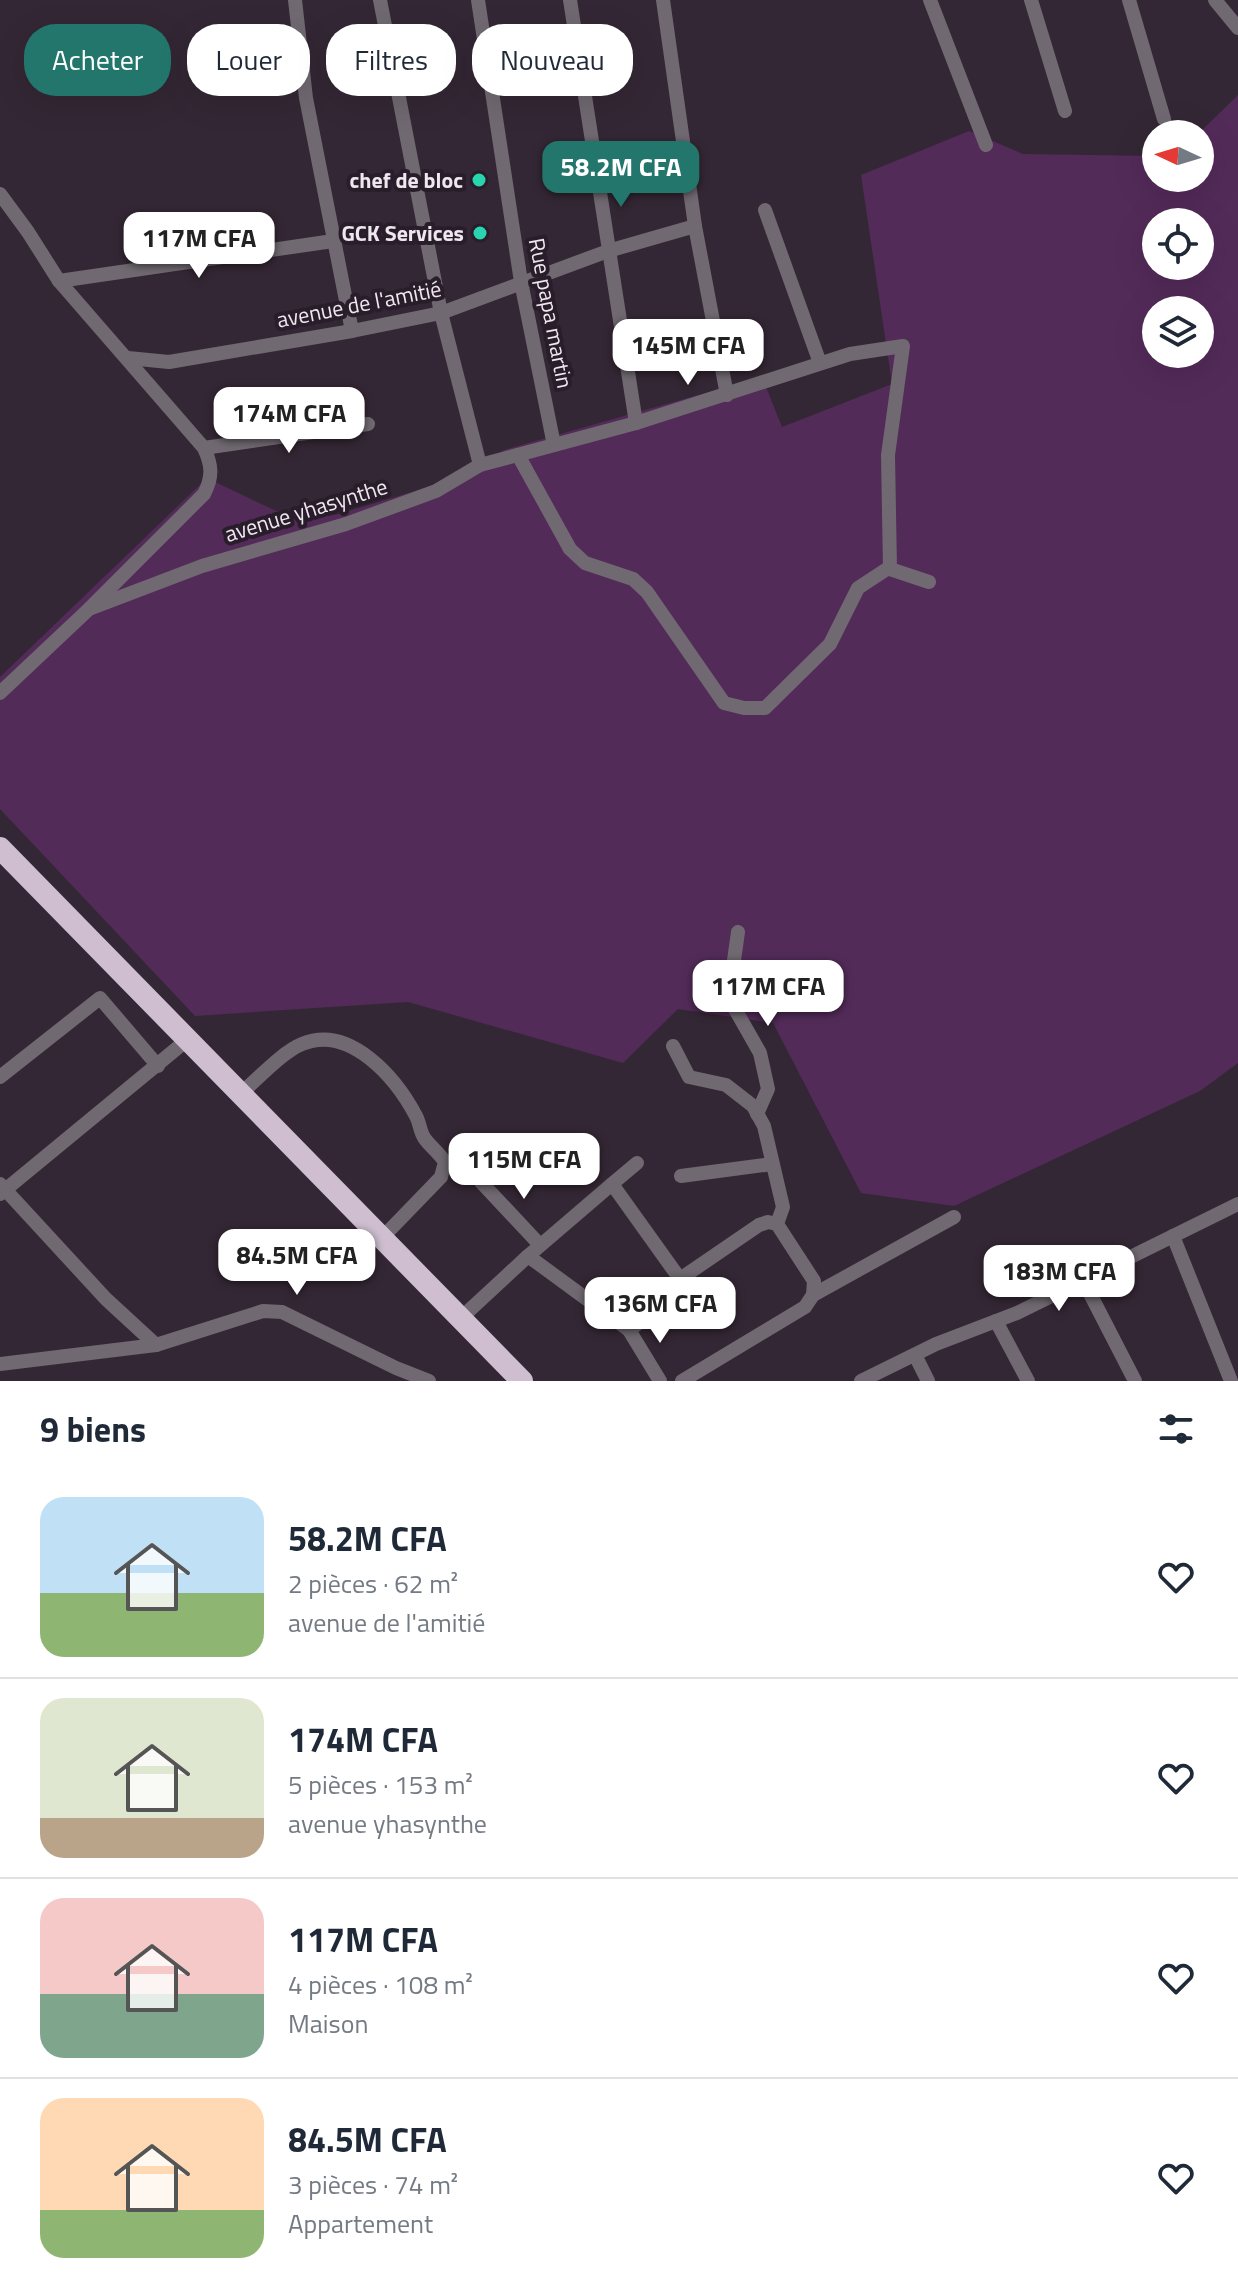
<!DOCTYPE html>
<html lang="fr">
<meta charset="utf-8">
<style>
body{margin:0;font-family:"Titillium Web",sans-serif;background:#f6f6f7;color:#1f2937;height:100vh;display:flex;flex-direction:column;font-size:30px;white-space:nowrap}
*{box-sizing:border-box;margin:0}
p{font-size:26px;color:#747a83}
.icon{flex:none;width:44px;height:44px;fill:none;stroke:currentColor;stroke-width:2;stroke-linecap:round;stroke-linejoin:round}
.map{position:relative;height:1381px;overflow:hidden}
.sheet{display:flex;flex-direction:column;background:#fff;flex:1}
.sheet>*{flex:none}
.top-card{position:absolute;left:24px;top:24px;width:800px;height:72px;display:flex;gap:16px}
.needle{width:52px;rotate:274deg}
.buttons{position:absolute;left:1142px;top:120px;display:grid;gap:16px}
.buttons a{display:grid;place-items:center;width:72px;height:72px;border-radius:50%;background:#fff;box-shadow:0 8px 32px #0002;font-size:40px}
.price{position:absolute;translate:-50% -68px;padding:0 18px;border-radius:16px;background:#fff;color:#222;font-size:26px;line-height:52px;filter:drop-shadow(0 2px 4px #0008)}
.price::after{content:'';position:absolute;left:50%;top:48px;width:24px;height:18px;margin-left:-12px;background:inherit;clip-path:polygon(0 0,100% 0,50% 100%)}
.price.current{background:#23766c;color:#fff}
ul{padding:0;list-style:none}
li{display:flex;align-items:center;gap:24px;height:200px;padding:0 40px}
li+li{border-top:2px solid #e0e1e3}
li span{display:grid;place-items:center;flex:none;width:224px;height:160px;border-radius:24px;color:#555}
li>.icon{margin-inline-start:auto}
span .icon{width:96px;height:96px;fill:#fffc;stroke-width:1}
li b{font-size:34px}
h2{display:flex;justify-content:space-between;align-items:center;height:96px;padding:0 40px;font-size:34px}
.pill{padding:0 28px;border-radius:32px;background:#fff;box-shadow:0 8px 32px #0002;font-size:28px;line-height:72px}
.pill.current{background:#23766c;color:#fff}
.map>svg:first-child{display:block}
.green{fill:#532b59;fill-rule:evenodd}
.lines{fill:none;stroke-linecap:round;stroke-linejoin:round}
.minor{stroke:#706971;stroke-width:14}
.highway{stroke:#cebed0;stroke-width:22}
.poi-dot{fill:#28d5ad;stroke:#2a1d2b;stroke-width:3}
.labels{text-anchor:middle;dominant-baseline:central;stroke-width:8;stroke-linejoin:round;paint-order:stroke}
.poi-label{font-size:22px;font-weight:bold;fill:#efe7f0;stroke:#2a1d2b;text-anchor:end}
.street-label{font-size:22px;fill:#efe7f0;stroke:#2a1d2b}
</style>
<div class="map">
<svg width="1238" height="1381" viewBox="0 0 1238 1381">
<rect width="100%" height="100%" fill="#342735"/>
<path class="green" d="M1238,95v968l-38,28 -246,115 -93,-13 -88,-170 -95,-14 -55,54 -215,-61 -213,14 -195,-207v-132l207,-199 90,43 42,-7 129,-39 36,-25 258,-73 20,50 110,-43 -31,-209 108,-44 54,23 133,2v22h44l-2,-44zM1156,222h44v44h-44zM1156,310h44v44h-44z"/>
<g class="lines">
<g class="minor">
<path d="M295,0l11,98 46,233"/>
<path d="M380,0l61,313 39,152"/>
<path d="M478,0l43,282 33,163"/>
<path d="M570,0l66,423"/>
<path d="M930,0l56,145"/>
<path d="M1031,0l34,111"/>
<path d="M1129,0l35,119"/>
<path d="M1215,0l23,28"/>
<path d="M0,194l28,38 31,49 145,167c8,17 9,29 0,46l-115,115 -89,84"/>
<path d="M765,210l55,153"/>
<path d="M695,226l32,169"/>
<path d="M59,281l274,-40"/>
<path d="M128,358l41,4 183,-31 89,-18 167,-62 87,-25 -32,-226"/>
<path d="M204,448l164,-24"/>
<path d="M518,455l52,94 15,14 48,16 14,13 77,111 20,5h21l65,-64 28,-56 32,-21"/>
<path d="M89,609l113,-43 144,-42 90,-33 44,-26 156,-42 214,-69 53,-8 -15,109 2,114 39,13"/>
<path d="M738,932l-8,57 5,20 25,44 8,36 -11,25"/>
<path d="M673,1046l16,31 37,8 27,21 11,20 19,81 -6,17"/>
<path d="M0,1077l100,-79 58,68"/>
<path d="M240,1094c17,-14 42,-42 62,-50 48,-20 94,34 114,72 4,7 4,17 9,23 6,8 14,14 20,23l-4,15 -60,62"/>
<path d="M681,1176l91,-12"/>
<path d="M481,1182l59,63"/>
<path d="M0,1184l106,115 50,46"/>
<path d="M0,1194l187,-154"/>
<path d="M1173,1236l58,145"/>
<path d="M528,1256l101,74 31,51"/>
<path d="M680,1279l79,-54 9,-3 9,2 37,57 -1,14 -8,12 -123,74"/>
<path d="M1083,1280l52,101"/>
<path d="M813,1295l141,-78"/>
<path d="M461,1318l67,-62 84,-72"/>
<path d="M996,1321l32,60"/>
<path d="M629,1330l15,-11 36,-40 -68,-95 25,-21"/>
<path d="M915,1355l13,26"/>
<path d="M0,1364l156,-19 107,-34 19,1 114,56 33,13"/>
<path d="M861,1381l75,-37 81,-31 221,-109"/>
</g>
<path class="highway" d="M0,848l522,533"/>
</g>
<g class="poi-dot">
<circle cx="479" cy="180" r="8"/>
<circle cx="480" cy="233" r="8"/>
</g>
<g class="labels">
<g class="poi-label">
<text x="463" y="180">chef de bloc</text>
<text x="464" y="233">GCK Services</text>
</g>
<g class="street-label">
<text transform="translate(359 304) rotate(-11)">avenue de l'amitié</text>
<text transform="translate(551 313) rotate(79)">Rue papa martin</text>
<text transform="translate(306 510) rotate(-17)">avenue yhasynthe</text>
</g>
</g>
</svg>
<div class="buttons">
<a><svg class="needle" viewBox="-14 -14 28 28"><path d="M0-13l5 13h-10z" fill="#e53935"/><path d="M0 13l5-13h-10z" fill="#747a83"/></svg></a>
<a><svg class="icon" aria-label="locate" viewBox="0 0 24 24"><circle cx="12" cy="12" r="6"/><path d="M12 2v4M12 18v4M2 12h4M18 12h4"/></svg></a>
<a><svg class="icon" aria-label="layers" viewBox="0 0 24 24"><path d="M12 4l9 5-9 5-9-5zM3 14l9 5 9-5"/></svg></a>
</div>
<b class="price current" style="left:621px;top:209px">58.2M CFA</b>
<b class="price" style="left:199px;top:280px">117M CFA</b>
<b class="price" style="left:688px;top:387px">145M CFA</b>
<b class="price" style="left:289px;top:455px">174M CFA</b>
<b class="price" style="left:768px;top:1028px">117M CFA</b>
<b class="price" style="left:524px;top:1201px">115M CFA</b>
<b class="price" style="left:297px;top:1297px">84.5M CFA</b>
<b class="price" style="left:1059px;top:1313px">183M CFA</b>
<b class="price" style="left:660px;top:1345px">136M CFA</b>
<div class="top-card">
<a class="pill current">Acheter</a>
<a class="pill">Louer</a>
<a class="pill">Filtres</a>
<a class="pill">Nouveau</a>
</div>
</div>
<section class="sheet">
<h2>9 biens<svg class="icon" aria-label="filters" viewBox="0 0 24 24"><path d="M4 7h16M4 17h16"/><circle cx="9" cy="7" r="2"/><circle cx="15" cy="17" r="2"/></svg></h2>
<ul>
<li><span style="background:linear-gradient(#bfe0f5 60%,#8fb573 0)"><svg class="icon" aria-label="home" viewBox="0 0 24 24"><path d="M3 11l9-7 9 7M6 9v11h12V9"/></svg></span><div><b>58.2M CFA</b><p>2 pièces · 62 m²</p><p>avenue de l'amitié</p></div><svg class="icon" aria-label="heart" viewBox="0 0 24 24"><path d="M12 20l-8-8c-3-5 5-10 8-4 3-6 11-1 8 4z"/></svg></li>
<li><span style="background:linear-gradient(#dfe7d0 75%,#b9a48a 0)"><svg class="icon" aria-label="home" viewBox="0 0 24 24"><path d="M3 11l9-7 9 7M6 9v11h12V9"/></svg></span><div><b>174M CFA</b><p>5 pièces · 153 m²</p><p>avenue yhasynthe</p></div><svg class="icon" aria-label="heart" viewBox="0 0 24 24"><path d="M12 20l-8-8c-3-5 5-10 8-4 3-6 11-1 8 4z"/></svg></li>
<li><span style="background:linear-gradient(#f6c9c9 60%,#7fa58c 0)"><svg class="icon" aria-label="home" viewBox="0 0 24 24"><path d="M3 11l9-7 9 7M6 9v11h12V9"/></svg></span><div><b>117M CFA</b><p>4 pièces · 108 m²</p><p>Maison</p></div><svg class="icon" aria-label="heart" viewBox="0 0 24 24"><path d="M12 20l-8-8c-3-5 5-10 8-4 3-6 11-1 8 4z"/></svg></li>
<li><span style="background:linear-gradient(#ffd9b3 70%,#8fb573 0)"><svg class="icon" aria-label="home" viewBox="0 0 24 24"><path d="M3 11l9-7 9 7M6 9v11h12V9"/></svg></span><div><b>84.5M CFA</b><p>3 pièces · 74 m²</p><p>Appartement</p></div><svg class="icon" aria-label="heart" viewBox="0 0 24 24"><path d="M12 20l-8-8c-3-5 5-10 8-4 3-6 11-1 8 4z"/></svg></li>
</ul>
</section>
